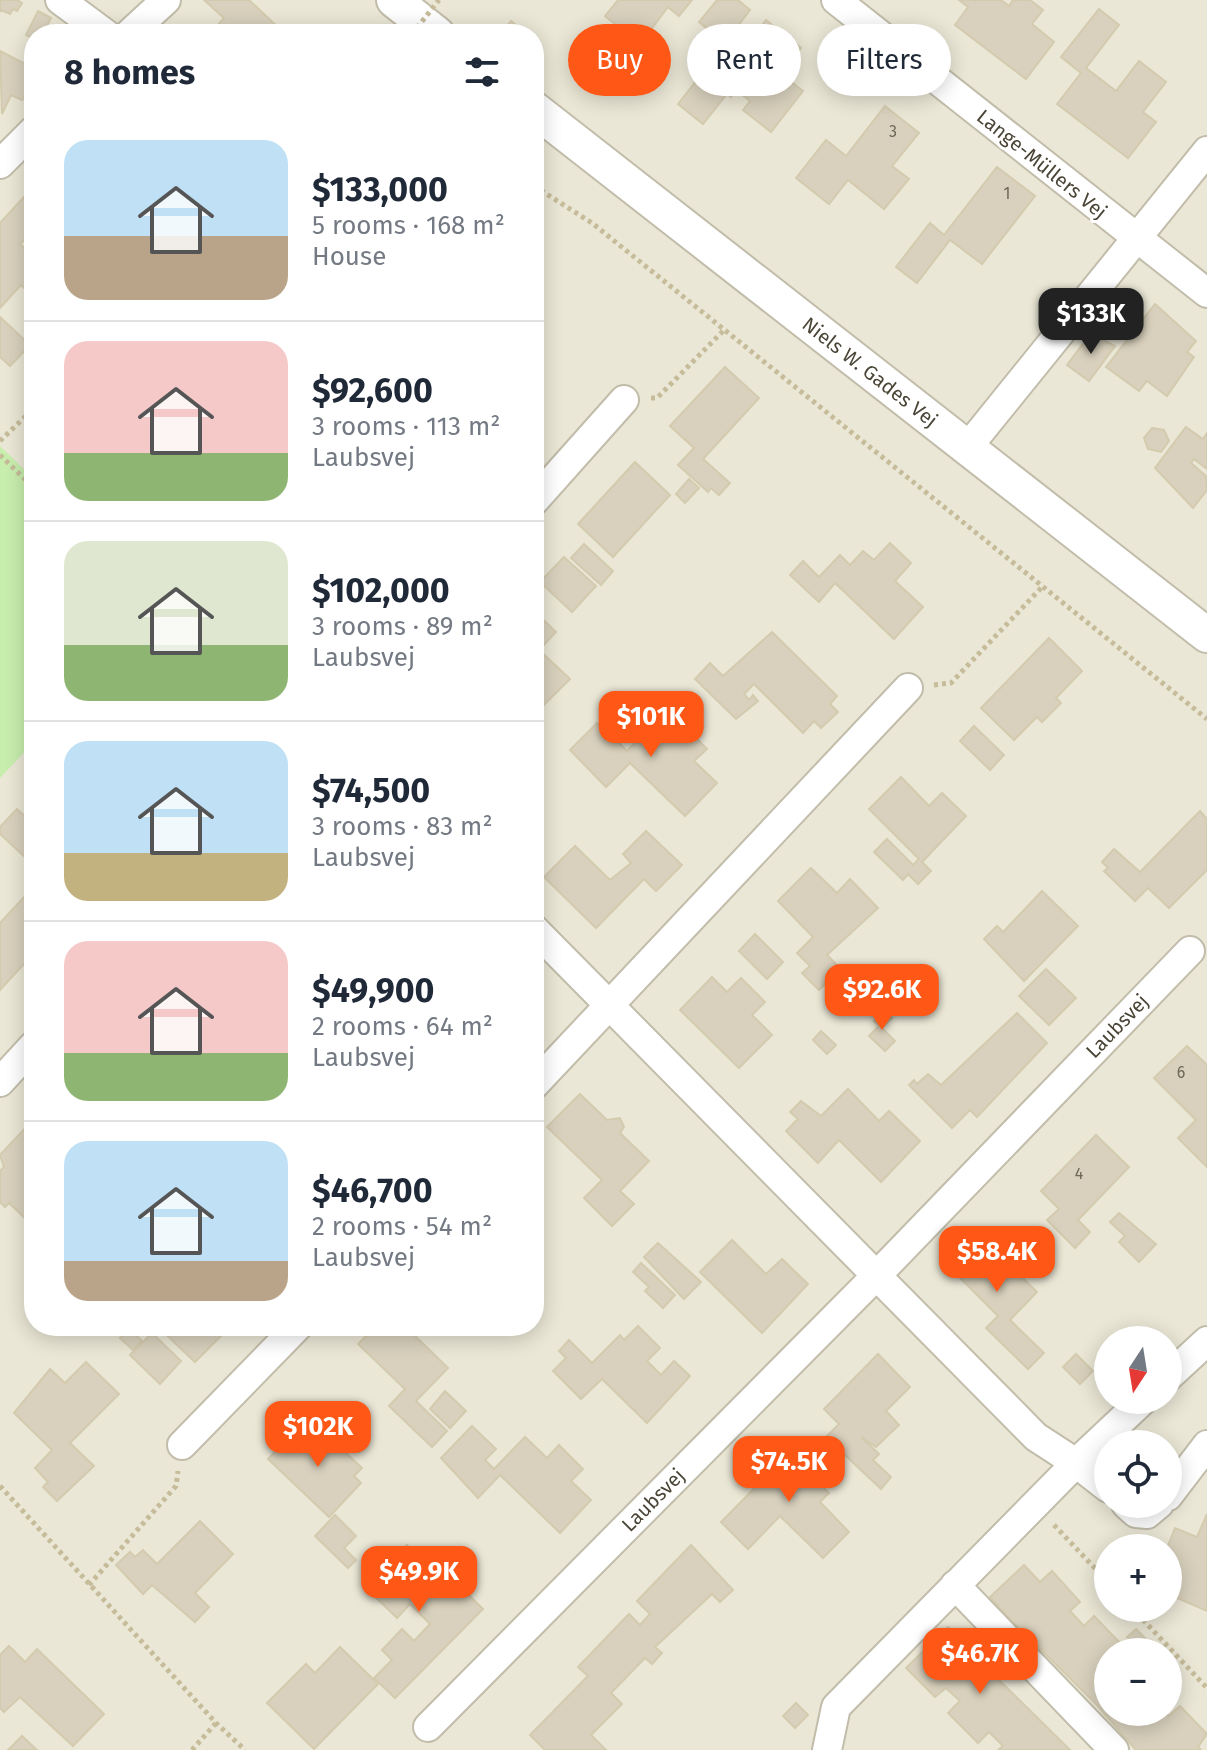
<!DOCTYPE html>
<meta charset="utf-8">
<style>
body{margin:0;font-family:"Fira Sans",sans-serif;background:#f6f6f7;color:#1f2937;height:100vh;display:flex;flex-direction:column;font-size:30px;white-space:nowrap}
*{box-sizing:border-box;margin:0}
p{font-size:26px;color:#747a83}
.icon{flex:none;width:44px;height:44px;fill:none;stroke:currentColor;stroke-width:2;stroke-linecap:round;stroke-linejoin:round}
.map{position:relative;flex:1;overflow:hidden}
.details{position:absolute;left:24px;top:24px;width:520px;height:1312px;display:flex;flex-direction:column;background:#fff;border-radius:32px;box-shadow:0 4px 20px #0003}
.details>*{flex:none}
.guide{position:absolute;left:568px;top:24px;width:518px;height:72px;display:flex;gap:16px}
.needle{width:52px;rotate:192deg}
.fabs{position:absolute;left:1094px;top:1326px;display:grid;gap:16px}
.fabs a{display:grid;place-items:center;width:88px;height:88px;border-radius:50%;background:#fff;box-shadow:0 4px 20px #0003;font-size:40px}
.price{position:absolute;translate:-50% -68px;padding:0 18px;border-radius:16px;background:#ff5816;color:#fff;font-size:26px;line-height:52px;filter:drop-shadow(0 2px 4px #0008)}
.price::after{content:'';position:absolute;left:50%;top:48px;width:24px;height:18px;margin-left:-12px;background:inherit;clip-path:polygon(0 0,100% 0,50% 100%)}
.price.selected{background:#222;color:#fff}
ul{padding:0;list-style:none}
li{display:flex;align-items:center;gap:24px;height:200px;padding:0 40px}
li+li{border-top:2px solid #e0e1e3}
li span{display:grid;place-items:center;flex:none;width:224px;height:160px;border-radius:24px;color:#555}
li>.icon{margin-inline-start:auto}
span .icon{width:96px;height:96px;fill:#fffc;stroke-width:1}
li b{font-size:34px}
h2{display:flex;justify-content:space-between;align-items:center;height:96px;padding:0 40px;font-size:34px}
.pill{padding:0 28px;border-radius:36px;background:#fff;box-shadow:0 4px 20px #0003;font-size:28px;line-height:72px}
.pill.selected{background:#ff5816;color:#fff}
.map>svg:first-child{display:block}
.residential{fill:#eae7d6;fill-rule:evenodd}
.green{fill:#c8eeae}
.building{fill:#d9d1bd;stroke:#d4cbaf;stroke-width:2}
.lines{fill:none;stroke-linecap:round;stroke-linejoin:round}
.minor-casing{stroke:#c2bdaa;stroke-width:32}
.tertiary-casing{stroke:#c2bdaa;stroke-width:38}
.path{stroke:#c6bc9a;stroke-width:5;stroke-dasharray:4 4;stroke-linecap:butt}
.minor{stroke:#fff;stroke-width:28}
.tertiary{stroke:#fff;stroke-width:34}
.path-bridge{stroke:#c6bc9a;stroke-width:5;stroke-dasharray:4 4;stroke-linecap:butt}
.labels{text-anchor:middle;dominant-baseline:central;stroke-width:6;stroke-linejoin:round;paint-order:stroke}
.number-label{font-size:16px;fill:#6e6858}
.street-label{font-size:20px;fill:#4a4536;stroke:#fff}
</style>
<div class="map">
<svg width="1207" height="1750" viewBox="0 0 1207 1750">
<rect width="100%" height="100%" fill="#f6f4e9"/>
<path class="residential" d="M0,0h1207v1750h-1207zM34,34h500v1292h-500zM1108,1340h60v60h-60zM1108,1444h60v60h-60zM1108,1548h60v60h-60zM1108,1652h60v60h-60z"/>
<path class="green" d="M0,446l34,33v263l-34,36z"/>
<g class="building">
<path d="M0,0h17l5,3 -5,8 -4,-2 -3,5 -9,-4 -1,2z"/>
<path d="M204,0h45l36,34h-75l14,-16z"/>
<path d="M618,0h74l-13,16 -11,-9 -28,37 -35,-28z"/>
<path d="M717,0h21l12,10 -25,33 -26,-21z"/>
<path d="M959,0h42l8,6 4,-6h17l13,10 -11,14 22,18 -28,37 -71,-54 13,-18z"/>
<path d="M1099,9l20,16 -33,43 30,23 23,-30 27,21 -23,30 13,10 -28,36 -71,-54 24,-31 -20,-16z"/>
<path d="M38,11l13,7 -8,16h-9v5l-8,-4z"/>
<path d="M766,20l35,28 -20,26 22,17 -32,41 -28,-22 7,-9 -14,-11 -5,7 -4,-3 -24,30 -25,-20 30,-38 14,11z"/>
<path d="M511,21l17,13 -25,-3z"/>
<path d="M0,51l25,13 5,-10 4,2 -3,25 3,6 -12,13 -11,-5 -9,19z"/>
<path d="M602,54l12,9 -11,15 -12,-9z"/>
<path d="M885,106l34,27 -27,33 17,13 -25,30 -36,-29 -19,24 -33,-26 30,-38 20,16z"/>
<path d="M997,167l38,29 -53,68 -32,-24 -33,43 -21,-16 34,-44 14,12z"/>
<path d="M34,186v44l-14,14 14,13v40l-13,-12 -21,23v-85z"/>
<path d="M1155,304l41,37 -9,11 7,5 -27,39 -20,-15 -8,10 -33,-24z"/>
<path d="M0,317l30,28 -20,21 -10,-9z"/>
<path d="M1091,333l24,13 -26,35 -22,-16z"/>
<path d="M725,367l34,31 -56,61 27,24 -11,12 -8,-7 -3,4 -30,-27 16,-17 -24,-22z"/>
<path d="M1186,427l17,12 4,-6v36l-13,-10 -3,4 15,13 1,14 -14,18 -38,-40z"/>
<path d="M1152,428l12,2 5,11 -8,11 -13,-3 -4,-11z"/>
<path d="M635,462l35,33 -57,62 -35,-33z"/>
<path d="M689,479l10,9 -14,15 -9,-9z"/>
<path d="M890,543l21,20 -16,18 28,26 -29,32 -59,-56 -16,19 -29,-27 13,-14 16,16 21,-22 10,10 13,-14 11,9z"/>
<path d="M584,544l29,27 -12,14 -30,-27z"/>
<path d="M564,557l32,29 -24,26 -32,-30z"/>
<path d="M534,611l22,21 -17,18 31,29 -30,30 -6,-5z"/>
<path d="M772,632l65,64 -7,8 8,8 -17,16 -7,-7 -11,12 -49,-49 -10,10 5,6 4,-5 5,6 -22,18 -41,-40 15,-16 13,13z"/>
<path d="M1049,638l33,33 -26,27 5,5 -19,19 -5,-5 -23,23 -33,-32z"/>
<path d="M671,706l23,22 -4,4 17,17 -13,12 23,22 -32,33 -55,-53 -24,24 -36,-37 27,-27 8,7 9,-8 13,12 -8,9 8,8z"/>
<path d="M974,726l30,29 -14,15 -30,-29z"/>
<path d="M901,777l28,29 13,-13 24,23 -44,46 9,9 -13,13 -10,-10 -5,6 -29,-28 13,-13 26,26 6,-6 -50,-50z"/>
<path d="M17,809l13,12 4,-5v34l-8,8 -26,-24v-7z"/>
<path d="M1200,811l7,8v51l-38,38 -21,-20 -13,13 -31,-30 4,-3 -6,-6 12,-13 26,23z"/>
<path d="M646,831l36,34 -26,26 -12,-12 -48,49 -52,-51 31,-31 35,34 21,-17 -8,-9z"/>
<path d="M811,868l26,25 13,-14 28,29 -51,47 13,13 -21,22 -17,-17 8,-7 -13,-13 16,-16 -35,-36z"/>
<path d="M1042,891l36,35 -54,55 -40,-42 13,-13 6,6z"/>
<path d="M26,895l8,8v50l-34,37v-67z"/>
<path d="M755,934l28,28 -16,17 -28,-28z"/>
<path d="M1046,969l30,29 -27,27 -30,-29z"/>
<path d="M712,977l15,15 14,-14 24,24 -13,13 20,20 -33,33 -59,-58z"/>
<path d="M885,1011l7,7 -10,10 13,13 -10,10 -16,-15 10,-10 -5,-5z"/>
<path d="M1017,1013l30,30 -70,74 -7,-7 -18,18 -43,-43 5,-5 3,4 11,-10 13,11z"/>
<path d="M821,1031l15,14 -9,9 -14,-14z"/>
<path d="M1187,1046l20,19v102l-29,-29 18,-18 -42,-42z"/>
<path d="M848,1089l31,32 10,-10 31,30 -39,41 -42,-42 -21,23 -32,-32 12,-12 -8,-7 11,-11 20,15z"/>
<path d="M580,1094l27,26 13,-2 4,9 -4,6 29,28 -29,30 14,13 -22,22 -28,-28 18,-18 -55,-53z"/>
<path d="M29,1124l5,4v49l-5,5 5,5v40l-25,-24 -4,4 -5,-5v-31l4,-4 -4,-12z"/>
<path d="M1096,1135l33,32 -51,53 12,12 -15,16 -28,-28 12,-11 -18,-18z"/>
<path d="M1119,1213l37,31 -17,18 -20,-20 6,-6 -15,-14z"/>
<path d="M976,1232l61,60 -27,28 34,33 -16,16 -42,-41 12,-12 -53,-53z"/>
<path d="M732,1240l34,34 16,-15 26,25 -46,49 -62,-61z"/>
<path d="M658,1243l43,39 -17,17 -40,-42z"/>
<path d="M641,1263l34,32 -12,13 -18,-17 4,-4 -16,-15z"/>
<path d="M157,1326h74l-36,36z"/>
<path d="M376,1326h29l43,42 -32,33 31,30 -15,16 -43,-41 16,-17 -47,-45z"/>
<path d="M638,1326l22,22 -13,13 14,14 13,-14 16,15 -43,47 -45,-44 -21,20 -28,-28 13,-13 -7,-7 10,-11 23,23 28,-28 4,5z"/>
<path d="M129,1328l13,13 -9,9 -13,-12z"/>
<path d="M152,1333l29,28 -21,23 -30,-29z"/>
<path d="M878,1354l32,33 -24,24 13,14 -23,22 -15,-10 18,17 -6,6 18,17 -10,12 -55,-52 13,-13 -15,-15z"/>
<path d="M1076,1354l17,17 -13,13 -17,-17z"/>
<path d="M86,1362l33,32 -49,49 24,23 -37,35 -14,-14 5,-5 -13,-14 17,-18 -38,-37 36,-44 15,14z"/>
<path d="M445,1391l21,20 -16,17 -20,-19z"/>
<path d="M301,1424l23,21 6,-7 32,30 -8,8 7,7 -32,34 -61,-58z"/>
<path d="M472,1426l24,23 -11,11 9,9 31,-32 22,21 12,-13 24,24 -12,12 20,19 -31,33 -60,-58 -22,23 -37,-40z"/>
<path d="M801,1441l26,27 -12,12 14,13 -9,9 29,30 -26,26 -43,-42 -32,33 -27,-27z"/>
<path d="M1207,1514v97l-39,-17v-46h-5h4l8,-20 22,9z"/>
<path d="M335,1515l21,21 -12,12 12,12 -8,8 -33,-32z"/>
<path d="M200,1521l33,33 -38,39 14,14 -14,15 -43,-37 -9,9 -27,-29 14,-13 5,5 8,-7 14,14z"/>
<path d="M407,1545l14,14 5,-6 57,56 -88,89 -21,-20 18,-18 -10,-10 20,-21 12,12 16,-17 -20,-20 -13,14 -34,-33 11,-18 9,3z"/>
<path d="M691,1545l42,45 -13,12 -8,-8 -57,53 7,6 -10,11 -7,-6 -34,35 11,11 -31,31 15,15h-61l-15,-15 58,-59 -10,-9 51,-53 11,11 10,-11 -13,-13z"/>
<path d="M1024,1565l16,17 12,-11 28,31 -10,9 14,15 10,-10 29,30 -6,6h-9v60h56l5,4 11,-10 27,28 -9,13 3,3h-65l-40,-46 -89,-88 -17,-19z"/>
<path d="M948,1627l29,25 18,19 -3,2 78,77h-72l5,-4 -14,-14 -11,11 -30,-30 12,-12 -14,-13 -11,9 -29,-29z"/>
<path d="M1136,1629l13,13 -9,8 -13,-13z"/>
<path d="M9,1646l16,16 12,-13 67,65 -31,32 -53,-49 -16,15 -4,-4v-53z"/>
<path d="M340,1647l38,37 -64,65 -47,-46 39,-39 9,9z"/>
<path d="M796,1703l12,12 -13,13 -12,-12z"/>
<path d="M22,1736l15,14h-29z"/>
</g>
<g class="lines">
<g class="minor-casing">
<g id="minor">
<path d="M60,0l46,34"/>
<path d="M836,0l371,293"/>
<path d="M129,34l37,-34"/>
<path d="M0,164l34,-34"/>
<path d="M967,448l240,-297"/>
<path d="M534,501l90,-101"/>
<path d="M534,929l502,508 40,26 67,-63"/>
<path d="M0,1082l34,-37"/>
<path d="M534,1085l374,-397"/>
<path d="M1168,1377l39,-36"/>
<path d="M182,1445l116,-119"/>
<path d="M1168,1496l39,-51"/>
<path d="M1126,1504l10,9 11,1 12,-10"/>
<path d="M955,1585l159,165"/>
<path d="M428,1727l450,-453 312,-323"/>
<path d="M827,1750l9,-43 240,-244 32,25"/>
</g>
</g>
<g class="tertiary-casing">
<g id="tertiary">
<path d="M394,0l43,34"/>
<path d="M534,109l673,526"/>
</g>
</g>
<g class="path">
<path d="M534,186l58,37 615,496"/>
<path d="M651,398h6l68,-69"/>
<path d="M0,441l34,-33"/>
<path d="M0,455l34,33"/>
<path d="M934,685l17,-2 92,-97"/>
<path d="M0,1486l216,237 29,27"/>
<path d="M1054,1525l54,57"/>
<path d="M89,1585l87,-99 2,-15"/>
<path d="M1132,1608l75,80"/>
<path d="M192,1750l24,-27"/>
</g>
<use href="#minor" class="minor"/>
<use href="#tertiary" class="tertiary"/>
<path class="path-bridge" d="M412,34l27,-34"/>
</g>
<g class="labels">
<g class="number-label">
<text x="893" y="131">3</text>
<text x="1007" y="193">1</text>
<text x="1181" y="1072">6</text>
<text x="1079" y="1173">4</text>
</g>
<g class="street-label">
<text transform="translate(1042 164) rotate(39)">Lange-Müllers Vej</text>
<text transform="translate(870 372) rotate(38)">Niels W. Gades Vej</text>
<text transform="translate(1117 1026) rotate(-46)">Laubsvej</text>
<text transform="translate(653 1500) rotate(-45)">Laubsvej</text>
</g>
</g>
</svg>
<div class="fabs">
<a><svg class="needle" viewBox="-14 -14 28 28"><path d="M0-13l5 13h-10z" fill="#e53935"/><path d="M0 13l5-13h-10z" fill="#747a83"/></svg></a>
<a><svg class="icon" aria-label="locate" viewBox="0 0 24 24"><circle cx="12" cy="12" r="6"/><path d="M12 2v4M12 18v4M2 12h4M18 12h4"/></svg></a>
<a>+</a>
<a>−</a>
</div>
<b class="price selected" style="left:1091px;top:356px">$133K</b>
<b class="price" style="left:651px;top:759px">$101K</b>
<b class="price" style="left:882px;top:1032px">$92.6K</b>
<b class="price" style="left:997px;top:1294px">$58.4K</b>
<b class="price" style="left:318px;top:1469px">$102K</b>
<b class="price" style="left:789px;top:1504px">$74.5K</b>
<b class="price" style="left:419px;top:1614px">$49.9K</b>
<b class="price" style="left:980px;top:1696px">$46.7K</b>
<div class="guide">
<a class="pill selected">Buy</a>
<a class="pill">Rent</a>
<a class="pill">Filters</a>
</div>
<section class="details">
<h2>8 homes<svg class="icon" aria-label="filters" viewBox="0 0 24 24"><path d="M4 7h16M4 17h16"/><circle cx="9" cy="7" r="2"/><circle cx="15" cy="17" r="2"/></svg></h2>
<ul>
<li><span style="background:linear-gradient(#bfe0f5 60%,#b9a48a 0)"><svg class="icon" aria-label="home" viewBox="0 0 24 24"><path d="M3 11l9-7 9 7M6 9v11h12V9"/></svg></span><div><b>$133,000</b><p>5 rooms · 168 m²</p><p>House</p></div></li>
<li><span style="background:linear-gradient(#f6c9c9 70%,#8fb573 0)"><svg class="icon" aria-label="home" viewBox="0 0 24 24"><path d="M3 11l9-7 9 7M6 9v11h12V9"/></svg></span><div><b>$92,600</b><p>3 rooms · 113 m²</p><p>Laubsvej</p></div></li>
<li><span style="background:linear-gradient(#dfe7d0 65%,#8fb573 0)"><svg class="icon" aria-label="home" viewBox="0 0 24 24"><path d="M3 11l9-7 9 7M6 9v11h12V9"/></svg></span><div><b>$102,000</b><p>3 rooms · 89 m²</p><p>Laubsvej</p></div></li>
<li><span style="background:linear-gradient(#bfe0f5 70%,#c2b280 0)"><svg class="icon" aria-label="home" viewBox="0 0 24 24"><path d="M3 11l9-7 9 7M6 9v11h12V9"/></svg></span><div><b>$74,500</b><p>3 rooms · 83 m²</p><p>Laubsvej</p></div></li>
<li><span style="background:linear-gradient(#f6c9c9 70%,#8fb573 0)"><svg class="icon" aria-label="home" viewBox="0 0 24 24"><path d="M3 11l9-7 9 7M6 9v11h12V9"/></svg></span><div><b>$49,900</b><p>2 rooms · 64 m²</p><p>Laubsvej</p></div></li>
<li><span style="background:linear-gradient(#bfe0f5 75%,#b9a48a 0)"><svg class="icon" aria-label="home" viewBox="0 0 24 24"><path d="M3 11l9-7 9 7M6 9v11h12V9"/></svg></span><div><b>$46,700</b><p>2 rooms · 54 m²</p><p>Laubsvej</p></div></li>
</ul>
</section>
</div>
